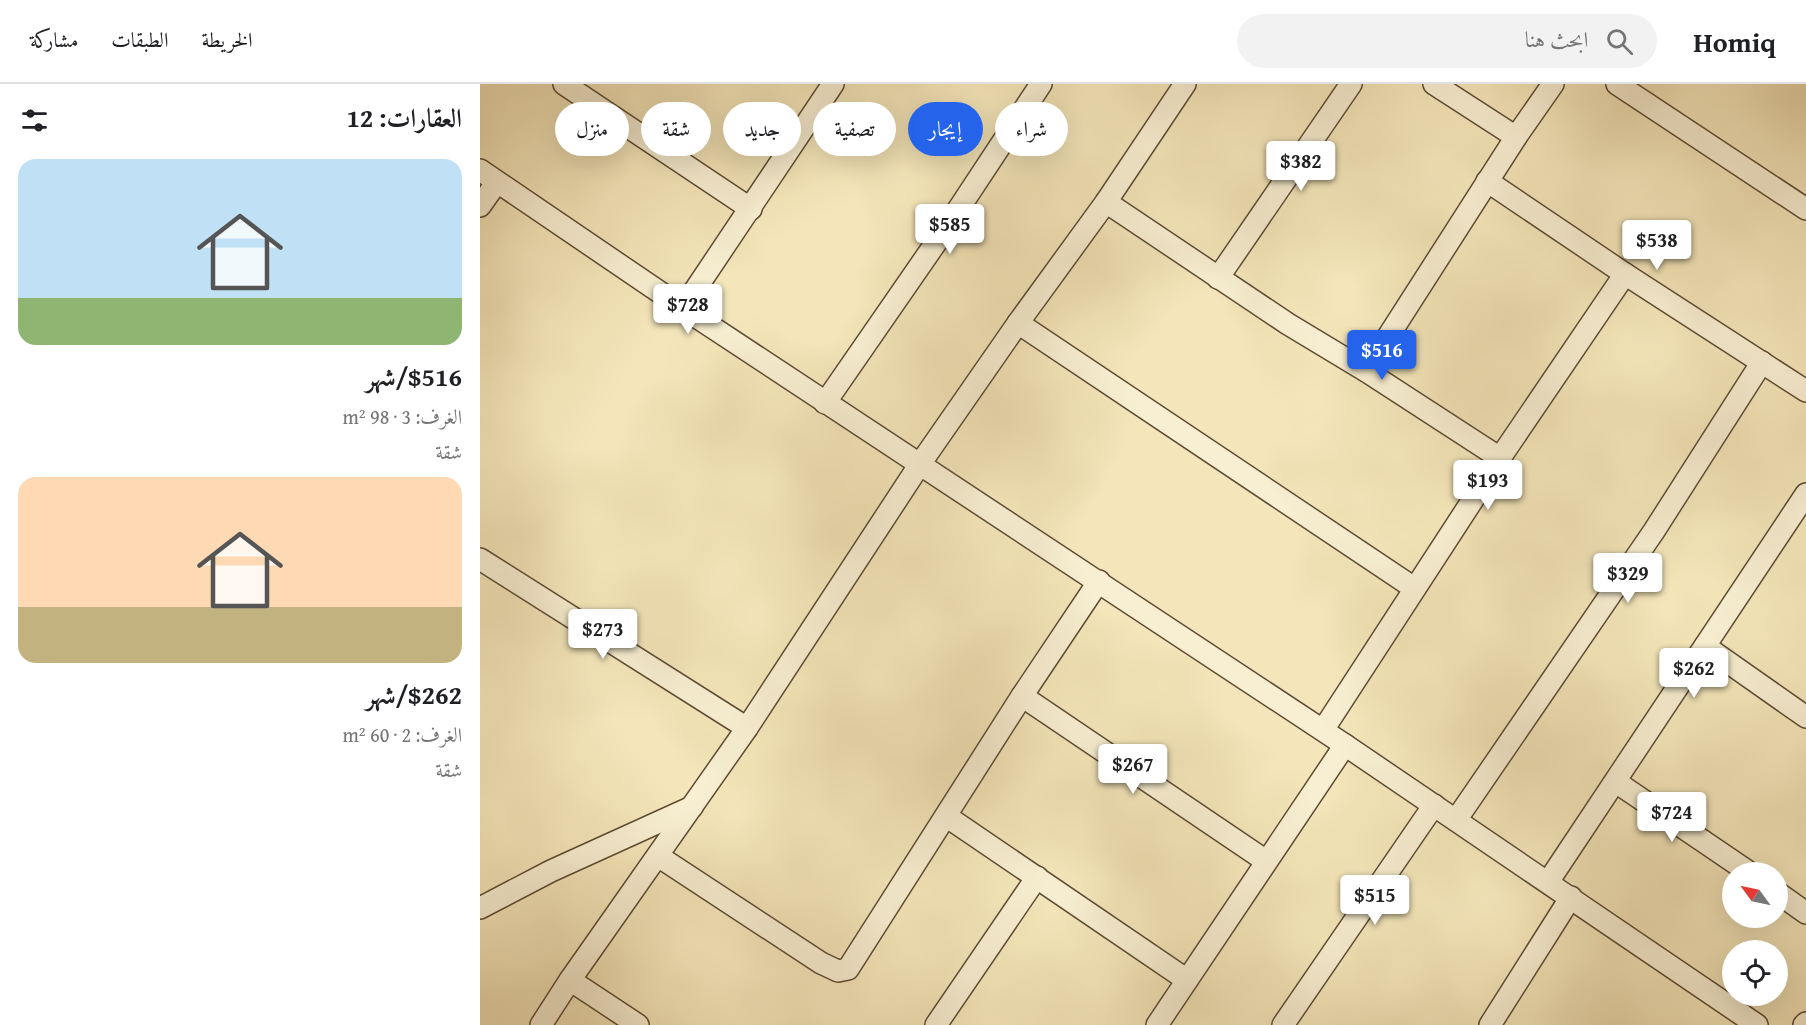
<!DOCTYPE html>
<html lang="ar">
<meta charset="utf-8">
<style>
body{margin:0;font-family:"Gentium Book Plus",Amiri,serif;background:#f2f2f2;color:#202124;direction:rtl;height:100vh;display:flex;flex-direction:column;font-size:22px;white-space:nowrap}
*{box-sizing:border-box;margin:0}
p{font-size:20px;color:#757577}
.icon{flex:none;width:33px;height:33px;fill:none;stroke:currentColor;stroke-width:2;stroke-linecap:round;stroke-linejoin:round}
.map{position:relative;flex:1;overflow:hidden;direction:ltr}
.sheet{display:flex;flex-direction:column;background:#fff;width:480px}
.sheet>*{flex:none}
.hud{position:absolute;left:18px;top:18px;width:570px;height:54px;direction:rtl;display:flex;gap:12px}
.needle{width:39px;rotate:303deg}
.controls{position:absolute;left:1242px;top:778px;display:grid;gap:12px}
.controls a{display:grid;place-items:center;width:66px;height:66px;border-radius:50%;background:#fff;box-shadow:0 6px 24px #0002;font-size:30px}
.price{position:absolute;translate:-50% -51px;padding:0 14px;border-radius:6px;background:#fff;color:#222;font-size:20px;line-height:39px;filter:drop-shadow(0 2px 3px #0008)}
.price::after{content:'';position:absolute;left:50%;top:36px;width:18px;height:14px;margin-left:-9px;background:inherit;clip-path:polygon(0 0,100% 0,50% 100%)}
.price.active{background:#2563eb;color:#fff}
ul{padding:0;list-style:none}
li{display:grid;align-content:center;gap:12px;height:318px;padding:0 18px}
li span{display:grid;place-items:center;height:186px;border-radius:18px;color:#555}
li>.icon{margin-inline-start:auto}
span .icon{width:108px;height:108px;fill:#fffc;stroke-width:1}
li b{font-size:26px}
h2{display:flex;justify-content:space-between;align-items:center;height:72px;padding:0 18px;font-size:26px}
.tag{padding:0 21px;border-radius:27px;background:#fff;box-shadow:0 6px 24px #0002;font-size:21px;line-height:54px}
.tag.active{background:#2563eb;color:#fff}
header{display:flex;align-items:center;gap:36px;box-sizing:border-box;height:84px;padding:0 30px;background:#fff;border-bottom:2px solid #e0e0e0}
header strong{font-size:28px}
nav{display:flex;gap:33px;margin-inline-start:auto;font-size:21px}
.search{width:420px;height:54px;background:#f2f2f2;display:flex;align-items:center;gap:15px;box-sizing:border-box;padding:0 21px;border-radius:33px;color:#757577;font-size:22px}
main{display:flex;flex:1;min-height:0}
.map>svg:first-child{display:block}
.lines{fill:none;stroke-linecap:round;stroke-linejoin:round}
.street-casing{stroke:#5e4c35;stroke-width:24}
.street{stroke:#f8efd2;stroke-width:21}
</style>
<header>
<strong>Homiq</strong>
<div class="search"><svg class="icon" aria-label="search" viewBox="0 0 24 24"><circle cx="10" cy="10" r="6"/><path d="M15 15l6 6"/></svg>ابحث هنا</div>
<nav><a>الخريطة</a><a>الطبقات</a><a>مشاركة</a></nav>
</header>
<main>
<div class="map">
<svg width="1326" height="941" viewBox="0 0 1326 941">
<rect width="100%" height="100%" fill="#f4e6ba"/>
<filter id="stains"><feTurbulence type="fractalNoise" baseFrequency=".00333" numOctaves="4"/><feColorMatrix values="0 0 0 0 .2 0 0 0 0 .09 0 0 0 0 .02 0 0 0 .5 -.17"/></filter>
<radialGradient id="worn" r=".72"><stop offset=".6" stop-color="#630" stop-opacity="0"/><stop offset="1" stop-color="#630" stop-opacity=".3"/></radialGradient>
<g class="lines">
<g class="street-casing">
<g id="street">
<path d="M84,0l187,125"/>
<path d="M954,0l82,53"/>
<path d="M1137,0l189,125"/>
<path d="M0,86l203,138 662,437 412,280"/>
<path d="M1007,97l138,93 181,117"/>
<path d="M626,118l182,122 78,47 150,-234 37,-53"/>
<path d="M0,122l17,-24"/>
<path d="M738,194l133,-194"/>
<path d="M203,224l150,-224"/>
<path d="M538,239l396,265"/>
<path d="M886,287l134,87"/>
<path d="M345,319l119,-172 97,-147"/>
<path d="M0,475l267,169"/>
<path d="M1225,562l101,71"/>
<path d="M542,612l244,165"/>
<path d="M843,646l177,-272 125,-184"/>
<path d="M1136,698l134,91"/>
<path d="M466,732l241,164"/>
<path d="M976,736l198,-289 108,-169"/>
<path d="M178,772l163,107 17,8 10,-2 174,-273 77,-115"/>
<path d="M1068,798l258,-388"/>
<path d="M1298,809l28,20"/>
<path d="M0,824l71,-37 141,-64"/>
<path d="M90,896l68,45"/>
<path d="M61,941l29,-45 177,-252 173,-264 98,-141 88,-121 79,-118"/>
<path d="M456,941l101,-148"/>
<path d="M677,941l188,-280"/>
<path d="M803,941l151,-220"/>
<path d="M1010,941l81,-128"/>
<path d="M1324,941l2,-2"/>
</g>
</g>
<use href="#street" class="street"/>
</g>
<rect width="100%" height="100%" filter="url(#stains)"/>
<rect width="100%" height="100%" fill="url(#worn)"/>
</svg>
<div class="controls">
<a><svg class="needle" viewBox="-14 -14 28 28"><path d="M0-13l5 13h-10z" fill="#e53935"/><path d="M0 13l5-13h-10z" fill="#757577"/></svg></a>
<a><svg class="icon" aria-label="locate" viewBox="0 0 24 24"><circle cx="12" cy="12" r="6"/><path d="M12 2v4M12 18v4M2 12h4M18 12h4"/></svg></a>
</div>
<b class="price" style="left:821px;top:108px">$382</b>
<b class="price" style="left:470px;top:171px">$585</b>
<b class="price" style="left:1177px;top:187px">$538</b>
<b class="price" style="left:208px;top:251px">$728</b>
<b class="price active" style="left:902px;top:297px">$516</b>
<b class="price" style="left:1008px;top:427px">$193</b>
<b class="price" style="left:1148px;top:520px">$329</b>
<b class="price" style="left:123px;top:576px">$273</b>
<b class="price" style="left:1214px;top:615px">$262</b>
<b class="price" style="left:653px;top:711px">$267</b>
<b class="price" style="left:1192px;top:759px">$724</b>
<b class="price" style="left:895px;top:842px">$515</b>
<div class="hud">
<a class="tag">شراء</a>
<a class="tag active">إيجار</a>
<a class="tag">تصفية</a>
<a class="tag">جديد</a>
<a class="tag">شقة</a>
<a class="tag">منزل</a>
</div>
</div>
<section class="sheet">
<h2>العقارات: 12<svg class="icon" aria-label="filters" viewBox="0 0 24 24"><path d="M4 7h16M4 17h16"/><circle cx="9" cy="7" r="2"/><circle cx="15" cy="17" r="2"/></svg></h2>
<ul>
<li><span style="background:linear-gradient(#bfe0f5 75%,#8fb573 0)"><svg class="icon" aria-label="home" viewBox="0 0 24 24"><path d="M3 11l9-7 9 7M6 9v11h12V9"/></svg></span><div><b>$516/شهر</b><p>الغرف: 3 · 98 m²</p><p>شقة</p></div></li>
<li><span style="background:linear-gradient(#ffd9b3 70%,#c2b280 0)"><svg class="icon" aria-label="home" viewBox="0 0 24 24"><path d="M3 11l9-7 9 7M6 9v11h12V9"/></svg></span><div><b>$262/شهر</b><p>الغرف: 2 · 60 m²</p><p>شقة</p></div></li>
</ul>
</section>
</main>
